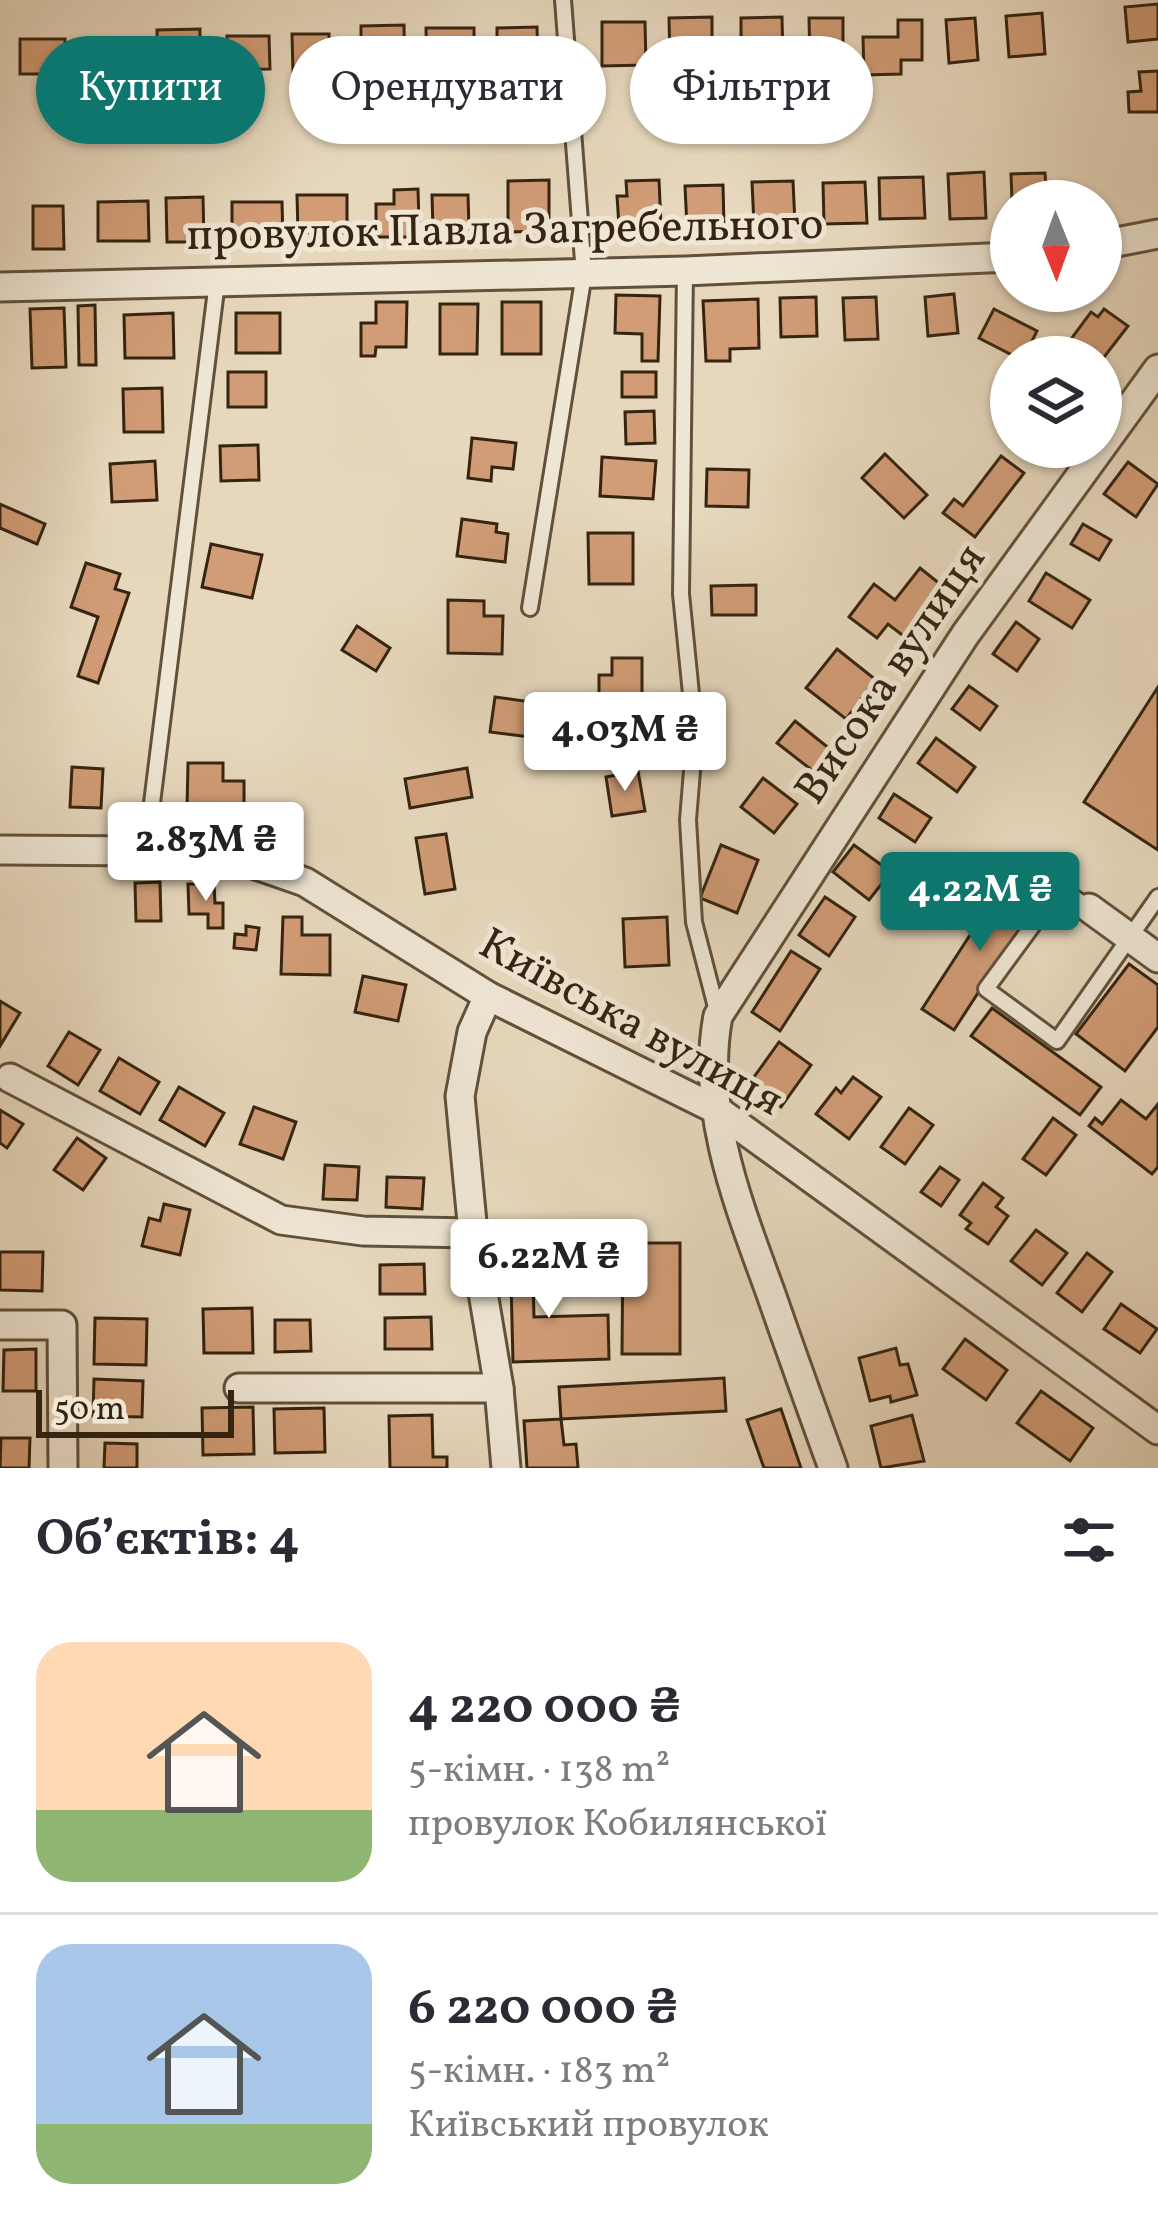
<!DOCTYPE html>
<html lang="uk">
<meta charset="utf-8">
<style>
body{margin:0;font-family:Vollkorn,serif;background:#f2f2f3;color:#2b2b33;height:100vh;display:flex;flex-direction:column;font-size:45px;white-space:nowrap}
*{box-sizing:border-box;margin:0}
p{font-size:39px;color:#7c7c81}
.icon{flex:none;width:66px;height:66px;fill:none;stroke:currentColor;stroke-width:2;stroke-linecap:round;stroke-linejoin:round}
.map{position:relative;height:1468px;overflow:hidden}
.details{display:flex;flex-direction:column;background:#fff;flex:1}
.details>*{flex:none}
.banner{position:absolute;left:36px;top:36px;width:1086px;height:108px;display:flex;gap:24px}
.needle{width:78px;rotate:179deg}
.buttons{position:absolute;left:990px;top:180px;display:grid;gap:24px}
.buttons a{display:grid;place-items:center;width:132px;height:132px;border-radius:50%;background:#fff;box-shadow:0 3px 9px #0004;font-size:60px}
.scale{position:absolute;left:36px;bottom:30px;width:198px;box-sizing:border-box;padding-left:12px;border:6px solid #342410;border-top:0;font-size:33px;line-height:42px;white-space:nowrap;color:#342410;-webkit-text-stroke:9px #efe6d4;paint-order:stroke}
.price{position:absolute;translate:-50% -102px;padding:0 27px;border-radius:12px;background:#fff;color:#222;font-size:39px;line-height:78px;filter:drop-shadow(0 3px 6px #0008)}
.price::after{content:'';position:absolute;left:50%;top:72px;width:36px;height:27px;margin-left:-18px;background:inherit;clip-path:polygon(0 0,100% 0,50% 100%)}
.price.active{background:#0f766e;color:#fff}
ul{padding:0;list-style:none}
li{display:flex;align-items:center;gap:36px;height:300px;padding:0 36px}
li+li{border-top:3px solid #e1e1e2}
li span{display:grid;place-items:center;flex:none;width:336px;height:240px;border-radius:36px;color:#555}
li>.icon{margin-inline-start:auto}
span .icon{width:144px;height:144px;fill:#fffc;stroke-width:1}
li b{font-size:51px}
h2{display:flex;justify-content:space-between;align-items:center;height:144px;padding:0 36px;font-size:51px}
.pill{padding:0 42px;border-radius:54px;background:#fff;box-shadow:0 3px 9px #0004;font-size:42px;line-height:108px}
.pill.active{background:#0f766e;color:#fff}
.map>svg:first-child{display:block}
.building{fill:#d19c76;stroke:#342410;stroke-width:3}
.lines{fill:none;stroke-linecap:round;stroke-linejoin:round}
.service-casing{stroke:#61513b;stroke-width:20}
.minor-casing{stroke:#61513b;stroke-width:33}
.service{stroke:#efe6d4;stroke-width:14}
.minor{stroke:#efe6d4;stroke-width:27}
.labels{text-anchor:middle;dominant-baseline:central;stroke-width:10;stroke-linejoin:round;paint-order:stroke}
.street-label{font-size:45px;fill:#342410;stroke:#efe6d4}
</style>
<div class="map">
<svg width="1158" height="1468" viewBox="0 0 1158 1468">
<rect width="100%" height="100%" fill="#e7d8bd"/>
<filter id="stains"><feTurbulence type="fractalNoise" baseFrequency=".00167" numOctaves="4"/><feColorMatrix values="0 0 0 0 .2 0 0 0 0 .09 0 0 0 0 .02 0 0 0 .5 -.17"/></filter>
<radialGradient id="worn" r=".72"><stop offset=".6" stop-color="#630" stop-opacity="0"/><stop offset="1" stop-color="#630" stop-opacity=".3"/></radialGradient>
<g class="building">
<path d="M1158,4v35l-30,3 -3,-35z"/>
<path d="M1042,13l3,41 -36,3 -3,-41z"/>
<path d="M712,17v45h-42l-1,-44z"/>
<path d="M782,17l1,42h-42v-41z"/>
<path d="M809,18h34v47h-33z"/>
<path d="M975,18l3,42 -29,3 -3,-43z"/>
<path d="M898,20h24v40h-21v14l-37,1 -1,-38h35z"/>
<path d="M602,22h43l1,43 -44,1z"/>
<path d="M404,25l1,52 -17,1v-10l-27,1v-43z"/>
<path d="M537,27l1,39h-28v17h-13v-55z"/>
<path d="M426,28h48v42h-47z"/>
<path d="M200,29v44h-42l-1,-43z"/>
<path d="M292,34h37v7h13v44h-14v-13h-35z"/>
<path d="M227,36h42l1,33 -43,1z"/>
<path d="M135,38v38l-52,1 -1,-38z"/>
<path d="M20,39h45l1,49h-16l1,-14h-31z"/>
<path d="M1158,71v41h-29l-1,-20 13,-1 -2,-19z"/>
<path d="M984,172l2,46 -36,1 -2,-45z"/>
<path d="M1045,173l2,28h-35l-1,-27z"/>
<path d="M923,177l2,41 -45,1 -1,-41z"/>
<path d="M549,180v51l-41,1v-51z"/>
<path d="M659,180l2,45 -42,1 -2,-30h10l-1,-15z"/>
<path d="M793,181l2,43 -41,1 -2,-43z"/>
<path d="M865,182l2,41 -43,1 -1,-41z"/>
<path d="M723,185l1,41 -37,2 -2,-42z"/>
<path d="M418,189l1,35h-9v13h-34v-33h18v-14z"/>
<path d="M297,195h50v38h-49z"/>
<path d="M432,195h36l1,33 -36,1z"/>
<path d="M203,197l1,45h-37l-1,-44z"/>
<path d="M148,201l1,40h-51v-39z"/>
<path d="M232,202h50l1,38 -51,1z"/>
<path d="M33,206h30l1,43h-31z"/>
<path d="M954,294l4,39 -30,3 -3,-39z"/>
<path d="M616,295l44,1 -2,65h-16v-27l-27,-1z"/>
<path d="M816,297l1,39 -36,1 -1,-39z"/>
<path d="M876,297l2,42 -33,1 -2,-42z"/>
<path d="M758,299l1,49 -29,1v12h-24l-3,-60z"/>
<path d="M376,302h31l-1,45h-30l-1,9h-14v-33h15z"/>
<rect x="502" y="302" width="39" height="52"/>
<path d="M440,304h38l-1,50h-37z"/>
<path d="M95,305l1,60h-17l-1,-59z"/>
<path d="M64,308l2,59 -34,1 -2,-59z"/>
<path d="M994,309l43,22 -13,26h-8l-37,-19z"/>
<path d="M1104,309l24,17 -27,35v-4l-30,-18 20,-27 7,5z"/>
<path d="M173,313l1,45h-49l-1,-43z"/>
<rect x="236" y="313" width="44" height="40"/>
<rect x="228" y="372" width="38" height="35"/>
<rect x="622" y="372" width="34" height="25"/>
<path d="M162,388l1,44h-39l-1,-43z"/>
<path d="M654,411l1,32 -29,1 -1,-32z"/>
<path d="M472,438l44,5 -3,26 -21,-2 -1,14 -23,-3z"/>
<path d="M258,445l1,35 -38,1 -1,-35z"/>
<path d="M885,454l42,41 -23,23 -42,-40z"/>
<path d="M1001,456l23,17 -49,64 -32,-24 11,-14 9,7z"/>
<path d="M602,457l54,4 -3,38 -53,-3z"/>
<path d="M155,461l2,39 -45,2 -2,-38z"/>
<path d="M1128,462l30,22 -22,33 -32,-23z"/>
<path d="M707,469l42,1 -1,37 -42,-1z"/>
<path d="M0,504l45,20 -8,20 -37,-16z"/>
<path d="M462,519l35,5 -1,8 12,2 -3,28 -48,-6z"/>
<path d="M1083,524l28,16 -12,20 -28,-16z"/>
<path d="M588,533h45v51h-44z"/>
<path d="M211,544l51,11 -10,43 -50,-11z"/>
<path d="M86,563l34,11 -5,15 14,4 -31,90 -20,-7 20,-59 -27,-10z"/>
<path d="M920,568l25,20 -39,50 -18,-14 -11,14 -28,-21 25,-33 21,16z"/>
<path d="M1046,573l44,27 -18,28 -43,-27z"/>
<path d="M756,585v30h-44l-1,-29z"/>
<path d="M448,600l36,1v15h19l-1,38 -54,-1z"/>
<path d="M1016,622l23,17 -22,32 -24,-17z"/>
<path d="M357,626l33,22 -14,23 -34,-21z"/>
<path d="M837,649l39,31 -30,39 -40,-31z"/>
<path d="M612,658h30v50l-43,1v-34h13z"/>
<path d="M969,686l28,20 -17,24 -28,-21z"/>
<path d="M1158,687v163l-74,-48z"/>
<path d="M495,697l57,8 -5,34 -57,-7z"/>
<path d="M795,721l35,28 -17,22 -36,-28z"/>
<path d="M936,738l39,29 -18,25 -39,-29z"/>
<path d="M188,763h35v18h21v28h-57z"/>
<path d="M72,767l31,2 -2,39 -31,-1z"/>
<path d="M467,768l5,29 -62,11 -5,-29z"/>
<path d="M638,771l7,40 -33,5 -6,-39z"/>
<path d="M763,778l34,26 -23,29 -33,-26z"/>
<path d="M894,794l37,24 -16,24 -36,-24z"/>
<path d="M446,834l9,55 -30,5 -9,-56z"/>
<path d="M721,845l37,15 -21,53 -37,-15z"/>
<path d="M854,845l37,27 -22,28 -36,-28z"/>
<path d="M1007,878l32,21 -85,131 -32,-21z"/>
<path d="M160,882l1,39h-25l-1,-38z"/>
<path d="M188,884h26l1,19h8v25h-15v-14h-19z"/>
<path d="M825,897l30,20 -26,39 -30,-21z"/>
<path d="M283,917h19v18h28v40l-49,-1z"/>
<path d="M667,917l2,48 -44,2 -2,-48z"/>
<path d="M246,926l13,2 -3,22 -22,-2 1,-14 11,1z"/>
<path d="M791,951l29,18 -40,62 -28,-19z"/>
<path d="M1129,964l29,21v42l-33,44 -49,-37z"/>
<path d="M363,976l43,9 -8,36 -43,-9z"/>
<path d="M0,1001l20,12 -20,33z"/>
<path d="M992,1008l109,79 -21,28 -109,-79z"/>
<path d="M69,1032l31,18 -22,35 -30,-19z"/>
<path d="M779,1042l32,23 -30,42 -32,-23z"/>
<path d="M119,1058l40,24 -19,32 -40,-23z"/>
<path d="M853,1077l28,20 -32,42 -33,-25 20,-26 5,5z"/>
<path d="M179,1087l45,26 -19,33 -45,-26z"/>
<path d="M1121,1100l25,19 12,-15v63l-6,7 -63,-48 6,-8 7,6z"/>
<path d="M254,1107l42,15 -13,37 -43,-15z"/>
<path d="M909,1108l24,17 -28,39 -24,-17z"/>
<path d="M0,1110l23,14 -16,24 -7,-5z"/>
<path d="M1053,1118l23,17 -30,40 -23,-16z"/>
<path d="M77,1138l29,20 -23,32 -29,-20z"/>
<path d="M325,1165l34,2 -2,33 -34,-1z"/>
<path d="M940,1167l19,13 -18,26 -20,-14z"/>
<path d="M387,1177l37,1 -2,31 -36,-2z"/>
<path d="M983,1183l20,15 -7,9 12,9 -20,28 -22,-15 5,-6 -11,-8z"/>
<path d="M164,1204l26,6 -10,45 -38,-9 7,-28 11,3z"/>
<path d="M1036,1230l31,23 -25,32 -31,-24z"/>
<path d="M532,1240l2,77 74,-2 1,44 -96,3 -3,-121z"/>
<path d="M623,1243h57v111h-58z"/>
<path d="M0,1252h43l-1,39 -42,-1z"/>
<path d="M1087,1253l25,19 -30,40 -25,-19z"/>
<path d="M424,1264l1,30h-45v-29z"/>
<path d="M1121,1304l36,25 -17,24 -36,-24z"/>
<path d="M252,1308l1,45h-49l-1,-44z"/>
<path d="M431,1317l1,32h-47v-31z"/>
<path d="M95,1318l52,1 -1,46 -52,-1z"/>
<path d="M275,1320h35l1,31 -36,1z"/>
<path d="M965,1339l42,31 -21,30 -43,-31z"/>
<path d="M896,1348l4,17 8,-1 9,31 -26,7 -1,-6 -20,5 -11,-43z"/>
<path d="M36,1349v42h-33l1,-41z"/>
<path d="M724,1378l2,33 -165,8 -2,-32z"/>
<path d="M94,1379l49,2 -1,36 -49,-1z"/>
<path d="M1041,1391l52,37 -23,33 -53,-38z"/>
<path d="M253,1407l1,47 -51,1 -1,-47z"/>
<path d="M324,1408l1,44 -50,1 -1,-44z"/>
<path d="M781,1409l20,59h-37l-17,-48z"/>
<path d="M432,1415l1,42h14v11h-57l-1,-52z"/>
<path d="M912,1415l12,46 -43,7 -10,-42z"/>
<path d="M561,1419l3,26 12,-1 2,24h-51l-3,-47z"/>
<path d="M1,1438h29l-1,30h-29z"/>
<path d="M105,1443l32,1v24h-33z"/>
</g>
<g class="lines">
<g class="service-casing">
<g id="service">
<path d="M685,271l-4,323 14,140 -7,86 6,102 23,89"/>
<path d="M530,608l54,-334 -21,-274"/>
<path d="M146,851l71,-569"/>
<path d="M1089,908l-29,-20 -74,101 71,52 101,-144"/>
</g>
</g>
<g class="minor-casing">
<g id="minor">
<path d="M1101,245l57,-11"/>
<path d="M0,287l685,-16 326,-14"/>
<path d="M0,850l146,1 87,6 72,25 183,114 229,114 441,320"/>
<path d="M1089,908l69,50"/>
<path d="M488,996l-16,36 -12,64 13,137 26,155 7,80"/>
<path d="M10,1078l271,142 82,11 110,2"/>
<path d="M0,1325h62l1,143"/>
<path d="M239,1388h260"/>
<path d="M833,1468c-21,-58 -42,-116 -62,-174 -32,-88 -71,-183 -53,-278l247,-381 193,-266"/>
</g>
</g>
<use href="#service" class="service"/>
<use href="#minor" class="minor"/>
</g>
<g class="labels">
<g class="street-label">
<text transform="translate(505 232) rotate(-1)">провулок Павла Загребельного</text>
<text transform="translate(892 675) rotate(-56)">Висока вулиця</text>
<text transform="translate(630 1024) rotate(29)">Київська вулиця</text>
</g>
</g>
<rect width="100%" height="100%" filter="url(#stains)"/>
<rect width="100%" height="100%" fill="url(#worn)"/>
</svg>
<div class="buttons">
<a><svg class="needle" viewBox="-14 -14 28 28"><path d="M0-13l5 13h-10z" fill="#e53935"/><path d="M0 13l5-13h-10z" fill="#7c7c81"/></svg></a>
<a><svg class="icon" aria-label="layers" viewBox="0 0 24 24"><path d="M12 4l9 5-9 5-9-5zM3 14l9 5 9-5"/></svg></a>
</div>
<div class="scale">50 m</div>
<b class="price" style="left:625px;top:794px">4.03M ₴</b>
<b class="price" style="left:206px;top:904px">2.83M ₴</b>
<b class="price active" style="left:980px;top:954px">4.22M ₴</b>
<b class="price" style="left:549px;top:1321px">6.22M ₴</b>
<div class="banner">
<a class="pill active">Купити</a>
<a class="pill">Орендувати</a>
<a class="pill">Фільтри</a>
</div>
</div>
<section class="details">
<h2>Об’єктів: 4<svg class="icon" aria-label="filters" viewBox="0 0 24 24"><path d="M4 7h16M4 17h16"/><circle cx="9" cy="7" r="2"/><circle cx="15" cy="17" r="2"/></svg></h2>
<ul>
<li><span style="background:linear-gradient(#ffd9b3 70%,#8fb573 0)"><svg class="icon" aria-label="home" viewBox="0 0 24 24"><path d="M3 11l9-7 9 7M6 9v11h12V9"/></svg></span><div><b>4 220 000 ₴</b><p>5-кімн. · 138 m²</p><p>провулок Кобилянської</p></div></li>
<li><span style="background:linear-gradient(#a9c7e8 75%,#8fb573 0)"><svg class="icon" aria-label="home" viewBox="0 0 24 24"><path d="M3 11l9-7 9 7M6 9v11h12V9"/></svg></span><div><b>6 220 000 ₴</b><p>5-кімн. · 183 m²</p><p>Київський провулок</p></div></li>
</ul>
</section>
